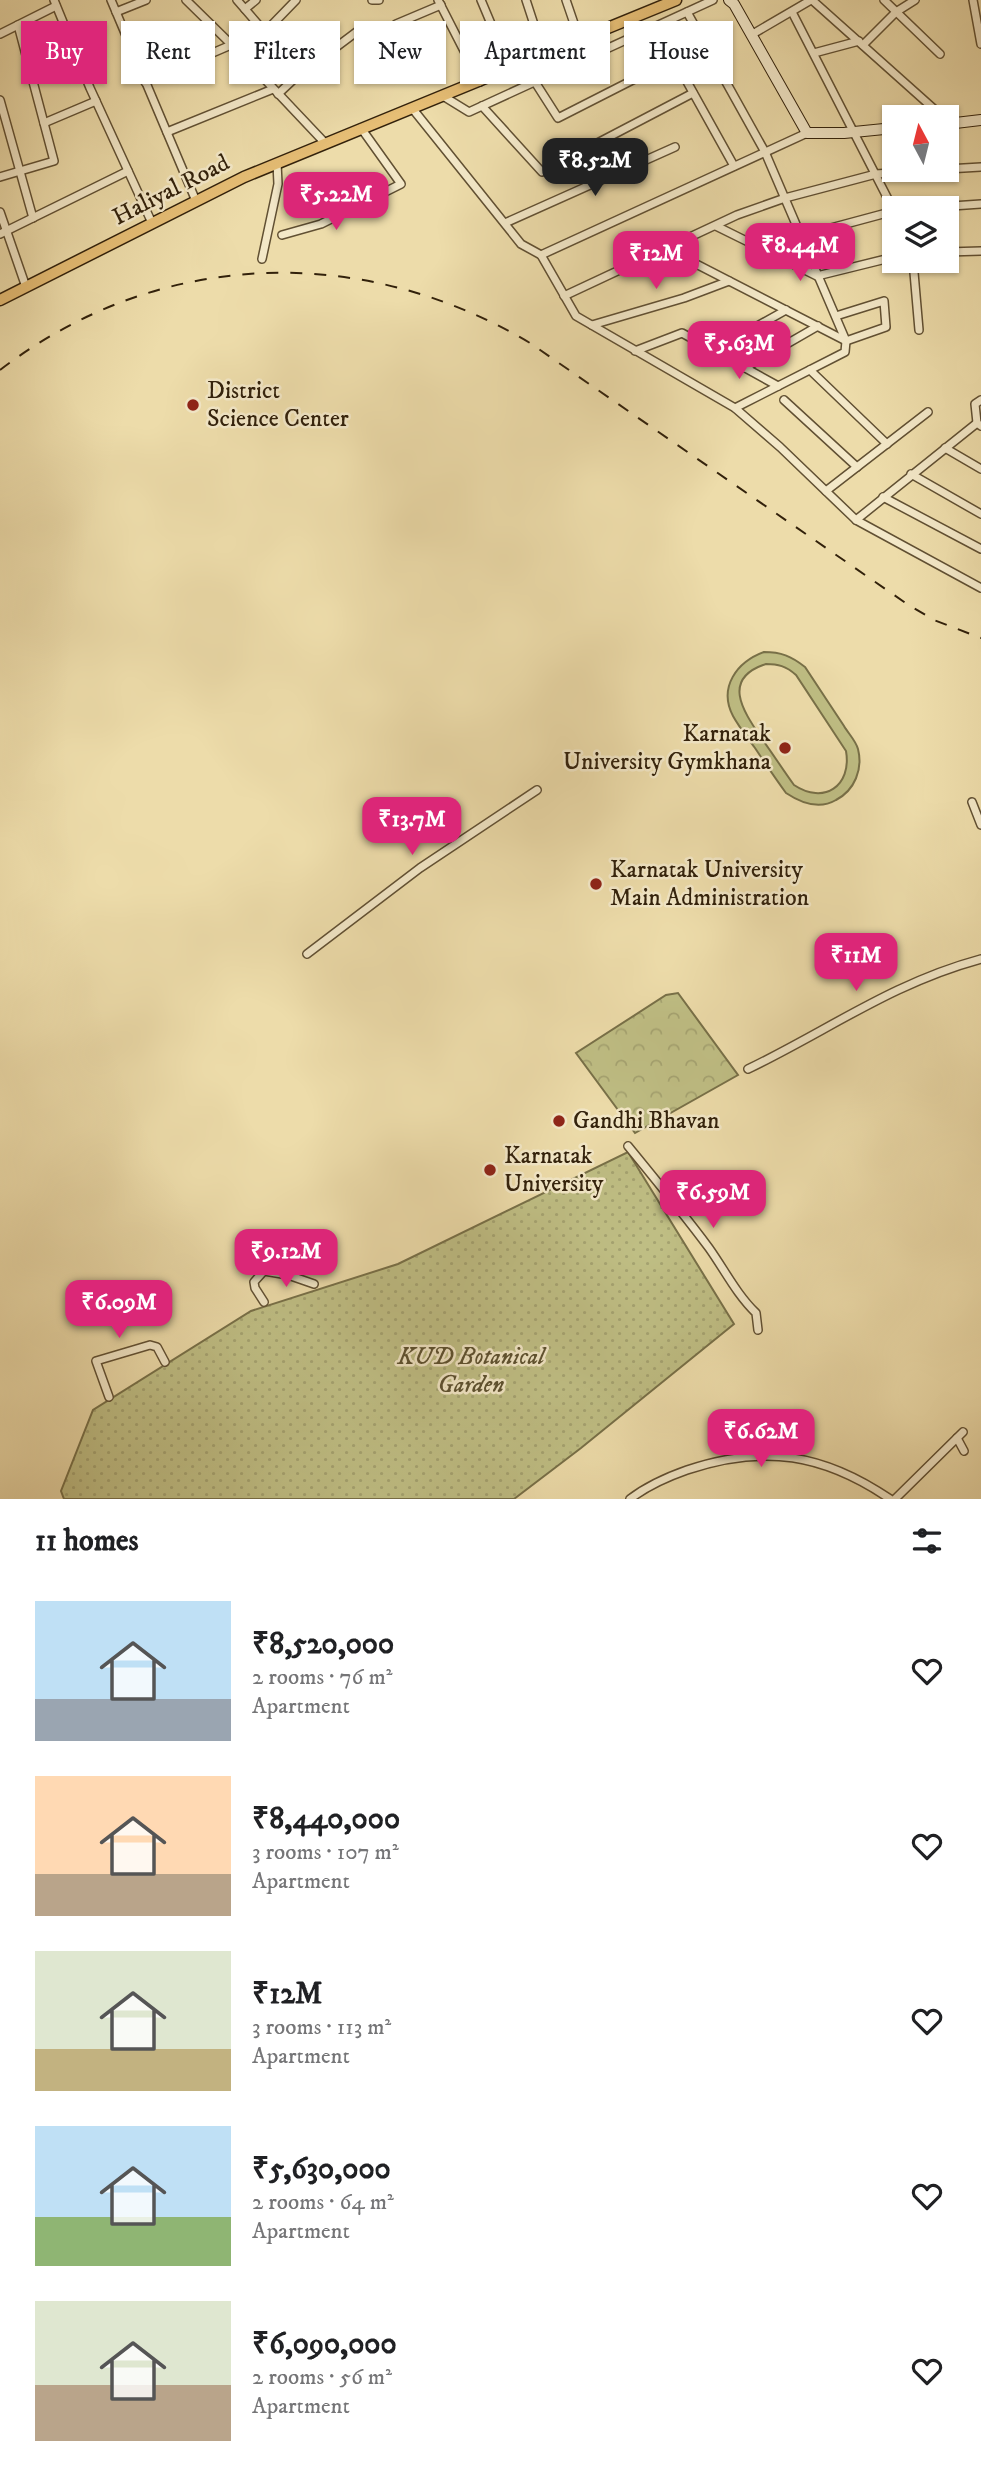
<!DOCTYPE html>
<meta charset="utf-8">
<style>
body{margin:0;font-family:"IM FELL DW Pica",serif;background:#f6f6f6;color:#202124;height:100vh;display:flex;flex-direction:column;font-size:26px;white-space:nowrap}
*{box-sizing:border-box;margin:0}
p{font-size:23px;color:#757577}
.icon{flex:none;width:38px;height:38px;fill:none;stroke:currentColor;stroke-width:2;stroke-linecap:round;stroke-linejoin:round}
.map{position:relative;height:1499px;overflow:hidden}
.sheet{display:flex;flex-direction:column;background:#fff;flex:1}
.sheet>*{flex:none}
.top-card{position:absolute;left:21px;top:21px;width:940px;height:63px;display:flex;gap:14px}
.needle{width:46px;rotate:353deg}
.controls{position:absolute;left:882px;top:105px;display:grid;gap:14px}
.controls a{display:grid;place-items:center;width:77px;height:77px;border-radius:0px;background:#fff;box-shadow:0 2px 5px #0004;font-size:35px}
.price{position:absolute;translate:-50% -60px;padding:0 16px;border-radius:14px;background:#db2777;color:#fff;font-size:23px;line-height:46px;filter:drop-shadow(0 2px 4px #0008)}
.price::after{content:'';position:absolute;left:50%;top:42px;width:21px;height:16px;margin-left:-10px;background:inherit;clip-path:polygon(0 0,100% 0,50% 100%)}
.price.current{background:#222;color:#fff}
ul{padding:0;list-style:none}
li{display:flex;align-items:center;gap:21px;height:175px;padding:0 35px}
li span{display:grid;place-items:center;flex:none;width:196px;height:140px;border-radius:0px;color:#555}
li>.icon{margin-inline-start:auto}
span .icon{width:84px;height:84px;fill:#fffc;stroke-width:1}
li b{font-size:30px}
h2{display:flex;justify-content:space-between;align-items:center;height:84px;padding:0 35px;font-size:30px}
.tag{padding:0 24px;border-radius:0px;background:#fff;box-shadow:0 2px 5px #0004;font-size:24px;line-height:63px}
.tag.current{background:#db2777;color:#fff}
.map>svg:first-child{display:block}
.grass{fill:#bfbe84;stroke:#787048;stroke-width:2;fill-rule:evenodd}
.park{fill:url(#park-crowns);stroke:#787048;stroke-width:2}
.garden{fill:url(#garden-dots);stroke:#787048;stroke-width:2}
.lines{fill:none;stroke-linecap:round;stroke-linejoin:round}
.street-casing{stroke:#615033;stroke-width:10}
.secondary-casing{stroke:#32210b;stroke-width:12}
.primary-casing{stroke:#32210b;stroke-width:13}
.street{stroke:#f3e8c8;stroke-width:7}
.secondary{stroke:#f3e8c8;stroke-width:10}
.primary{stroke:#e6be75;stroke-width:10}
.rail{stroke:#32210b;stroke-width:2;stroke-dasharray:12 12;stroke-linecap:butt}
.poi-dot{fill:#8f2418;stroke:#f3e8c8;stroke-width:2.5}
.labels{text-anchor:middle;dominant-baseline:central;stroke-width:5;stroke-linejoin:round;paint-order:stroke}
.street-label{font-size:24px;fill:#32210b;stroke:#f3e8c8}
.poi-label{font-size:24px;fill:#32210b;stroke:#f3e8c8;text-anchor:start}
.park-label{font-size:24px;font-style:italic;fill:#5c502f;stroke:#f3e8c8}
</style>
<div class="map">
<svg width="981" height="1499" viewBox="0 0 981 1499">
<defs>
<pattern id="park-crowns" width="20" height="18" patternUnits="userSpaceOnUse" patternTransform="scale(1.75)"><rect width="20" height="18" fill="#bfbe84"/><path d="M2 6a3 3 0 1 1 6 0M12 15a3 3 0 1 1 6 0" fill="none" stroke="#a5a371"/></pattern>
<pattern id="garden-dots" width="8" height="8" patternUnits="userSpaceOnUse" patternTransform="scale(1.75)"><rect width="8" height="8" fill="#bfbe84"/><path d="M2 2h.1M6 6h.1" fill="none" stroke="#a5a371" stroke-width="1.8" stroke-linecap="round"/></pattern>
</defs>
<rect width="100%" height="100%" fill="#eddcaa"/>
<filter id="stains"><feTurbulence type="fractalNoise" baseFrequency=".00286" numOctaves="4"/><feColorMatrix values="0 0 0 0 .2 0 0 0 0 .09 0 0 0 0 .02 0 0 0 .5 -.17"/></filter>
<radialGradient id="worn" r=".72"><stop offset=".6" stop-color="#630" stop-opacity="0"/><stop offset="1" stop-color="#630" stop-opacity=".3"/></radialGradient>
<path class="grass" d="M764,652c17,0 27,4 41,15 13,20 26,39 39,59 4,7 12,15 14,23 5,20 -3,41 -22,51 -17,10 -35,3 -50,-7 -11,-15 -21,-30 -31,-45 -8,-11 -16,-21 -22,-32 -15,-29 4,-54 31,-64zM766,664c12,0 20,2 30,11l50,76c6,35 -22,54 -52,34 -11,-15 -21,-31 -32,-46 -18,-27 -42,-60 4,-75z"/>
<path class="park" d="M678,993l60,82 -103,58 -59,-80 90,-58z"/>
<path class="garden" d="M628,1152l106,172 -153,124 -67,51h-450l-3,-8 32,-81 158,-99 147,-47z"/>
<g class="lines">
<g class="street-casing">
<g id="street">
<path d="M54,0l36,88 62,135"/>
<path d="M111,0l85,201"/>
<path d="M186,0l51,50 88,93"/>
<path d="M237,0l64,74"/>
<path d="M372,0h7"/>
<path d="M438,0l42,82"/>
<path d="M481,0l29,69"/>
<path d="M526,0l18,55"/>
<path d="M566,0l14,41"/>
<path d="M812,0l131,117"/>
<path d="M884,0l56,54"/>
<path d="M973,0l8,44"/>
<path d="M245,9l11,-9"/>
<path d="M116,12l30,-12"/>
<path d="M687,12l78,140 81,189 -1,11 -110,56"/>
<path d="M792,12l97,189 5,10 -93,25"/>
<path d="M396,24l45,-19"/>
<path d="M656,26l78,140"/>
<path d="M0,34l56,-28"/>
<path d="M751,35l60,-35"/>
<path d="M863,45l33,-33 19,-12"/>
<path d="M237,50l28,-18 31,-32"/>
<path d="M814,53l45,-12"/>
<path d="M145,82l86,-37"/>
<path d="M535,82l23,36 116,-59"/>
<path d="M278,94l17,-16 64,-48"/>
<path d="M443,96l26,16 244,-112"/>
<path d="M0,100l33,118"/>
<path d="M482,106l60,66 151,-79"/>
<path d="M412,108l109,136 20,11 35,61 159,92 45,39 76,73 125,68"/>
<path d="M44,123l52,-22"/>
<path d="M167,132l106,-43"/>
<path d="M947,169l34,-2"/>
<path d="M0,177l54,-16 -36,-136"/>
<path d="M923,208l58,-4"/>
<path d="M0,212l26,75"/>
<path d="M505,223l170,-76"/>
<path d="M716,226l101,50 77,-19"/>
<path d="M0,234l128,-63"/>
<path d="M282,235l39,-11 80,-40 -40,-56"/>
<path d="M667,249l179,92 40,-14 -2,-26 -48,15"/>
<path d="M947,252l34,-1"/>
<path d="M541,255l266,-122"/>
<path d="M262,259l16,-75 -1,-21"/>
<path d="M913,261l6,69"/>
<path d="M564,296l173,-81 48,-17 91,-24 58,-4"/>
<path d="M592,325l92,-27 45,-17"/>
<path d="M635,351l47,-18 96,53"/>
<path d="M713,351l73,-41"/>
<path d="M745,368l73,-42"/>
<path d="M810,370l77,74"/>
<path d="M784,400l73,67"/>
<path d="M981,400l-6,4 2,19 4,3"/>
<path d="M945,448l36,21"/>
<path d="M911,474l70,40"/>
<path d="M826,491l102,-79"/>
<path d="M883,497l98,52"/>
<path d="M856,520l121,-97"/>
<path d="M972,802l9,23"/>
<path d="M307,954l113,-86 117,-78"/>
<path d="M748,1069c81,-39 144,-86 233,-110"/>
<path d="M628,1146c27,33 55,67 81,102 15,21 28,47 47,65l2,17"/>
<path d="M264,1302l-9,-14 -1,-6 10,-11 24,4 26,9"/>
<path d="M109,1397l-13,-36 54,-16 7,2 8,15"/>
<path d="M957,1438l7,13"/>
<path d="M630,1499c17,-13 37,-22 57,-29 77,-26 137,-16 203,29"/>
<path d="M895,1499l68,-67"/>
</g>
</g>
<g class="secondary-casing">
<g id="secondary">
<path d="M729,0l5,4 73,129h37l50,-5"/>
<path d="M947,124l34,-4"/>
</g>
</g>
<g class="primary-casing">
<path id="primary" d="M0,300l244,-123 432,-177"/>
</g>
<use href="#street" class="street"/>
<use href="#secondary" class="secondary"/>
<use href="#primary" class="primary"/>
<path class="rail" d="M0,370c158,-121 360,-128 530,-27l377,261 27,16 47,18"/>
</g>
<g class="poi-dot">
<circle cx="193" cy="405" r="7"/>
<circle cx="785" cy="748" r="7"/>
<circle cx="596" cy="884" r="7"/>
<circle cx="559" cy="1121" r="7"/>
<circle cx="490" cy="1170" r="7"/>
</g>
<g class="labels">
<g class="street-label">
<text transform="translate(171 190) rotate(-27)">Haliyal Road</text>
</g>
<g class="poi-label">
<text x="207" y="391">District<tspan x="207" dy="28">Science Center</tspan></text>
<text x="771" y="734" text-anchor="end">Karnatak<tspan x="771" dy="28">University Gymkhana</tspan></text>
<text x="610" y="870">Karnatak University<tspan x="610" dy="28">Main Administration</tspan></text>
<text x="573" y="1121">Gandhi Bhavan</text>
<text x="504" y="1156">Karnatak<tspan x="504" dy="28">University</tspan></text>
</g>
<g class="park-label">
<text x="471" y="1357">KUD Botanical<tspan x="471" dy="28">Garden</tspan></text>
</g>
</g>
<rect width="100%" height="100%" filter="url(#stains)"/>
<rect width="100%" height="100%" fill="url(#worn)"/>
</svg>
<div class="controls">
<a><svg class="needle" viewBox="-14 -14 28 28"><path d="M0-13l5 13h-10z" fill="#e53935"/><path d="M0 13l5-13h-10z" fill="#757577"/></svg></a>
<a><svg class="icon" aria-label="layers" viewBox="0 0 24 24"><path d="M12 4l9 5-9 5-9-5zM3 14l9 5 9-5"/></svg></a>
</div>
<b class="price current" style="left:595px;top:198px">₹8.52M</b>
<b class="price" style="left:336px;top:232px">₹5.22M</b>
<b class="price" style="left:800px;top:283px">₹8.44M</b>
<b class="price" style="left:656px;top:291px">₹12M</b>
<b class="price" style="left:739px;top:381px">₹5.63M</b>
<b class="price" style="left:412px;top:857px">₹13.7M</b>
<b class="price" style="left:856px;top:993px">₹11M</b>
<b class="price" style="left:713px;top:1230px">₹6.59M</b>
<b class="price" style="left:286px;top:1289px">₹9.12M</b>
<b class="price" style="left:119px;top:1340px">₹6.09M</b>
<b class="price" style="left:761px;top:1469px">₹6.62M</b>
<div class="top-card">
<a class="tag current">Buy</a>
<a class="tag">Rent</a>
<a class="tag">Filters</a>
<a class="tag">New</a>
<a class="tag">Apartment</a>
<a class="tag">House</a>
</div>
</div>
<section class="sheet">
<h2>11 homes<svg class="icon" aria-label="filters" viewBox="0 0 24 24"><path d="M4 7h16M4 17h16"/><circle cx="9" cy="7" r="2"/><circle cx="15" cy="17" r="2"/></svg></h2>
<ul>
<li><span style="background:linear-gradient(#bfe0f5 70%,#9aa5b1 0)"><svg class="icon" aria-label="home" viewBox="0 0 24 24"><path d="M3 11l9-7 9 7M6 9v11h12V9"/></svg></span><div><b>₹8,520,000</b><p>2 rooms · 76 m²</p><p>Apartment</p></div><svg class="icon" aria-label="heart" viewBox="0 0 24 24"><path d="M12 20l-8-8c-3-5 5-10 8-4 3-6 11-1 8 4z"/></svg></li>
<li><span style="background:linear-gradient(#ffd9b3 70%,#b9a48a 0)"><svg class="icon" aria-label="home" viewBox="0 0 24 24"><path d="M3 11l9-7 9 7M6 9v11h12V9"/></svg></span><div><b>₹8,440,000</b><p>3 rooms · 107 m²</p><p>Apartment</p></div><svg class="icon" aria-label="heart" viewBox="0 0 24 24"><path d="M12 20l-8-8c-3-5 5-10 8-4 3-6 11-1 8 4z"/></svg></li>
<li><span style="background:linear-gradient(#dfe7d0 70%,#c2b280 0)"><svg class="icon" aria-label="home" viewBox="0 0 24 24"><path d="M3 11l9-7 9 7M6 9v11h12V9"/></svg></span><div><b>₹12M</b><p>3 rooms · 113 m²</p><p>Apartment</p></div><svg class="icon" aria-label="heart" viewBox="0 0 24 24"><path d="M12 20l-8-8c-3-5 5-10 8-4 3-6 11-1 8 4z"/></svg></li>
<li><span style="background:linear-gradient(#bfe0f5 65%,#8fb573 0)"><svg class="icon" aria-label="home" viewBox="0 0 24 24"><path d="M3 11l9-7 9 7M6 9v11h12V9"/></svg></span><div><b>₹5,630,000</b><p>2 rooms · 64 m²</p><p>Apartment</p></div><svg class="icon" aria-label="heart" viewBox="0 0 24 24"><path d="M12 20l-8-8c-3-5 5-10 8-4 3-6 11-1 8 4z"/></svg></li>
<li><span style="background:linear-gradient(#dfe7d0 60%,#b9a48a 0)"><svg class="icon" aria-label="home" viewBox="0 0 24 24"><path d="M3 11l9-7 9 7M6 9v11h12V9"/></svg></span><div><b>₹6,090,000</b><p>2 rooms · 56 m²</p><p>Apartment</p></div><svg class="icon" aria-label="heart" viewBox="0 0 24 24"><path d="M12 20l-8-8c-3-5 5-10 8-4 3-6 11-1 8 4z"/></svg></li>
</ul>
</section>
